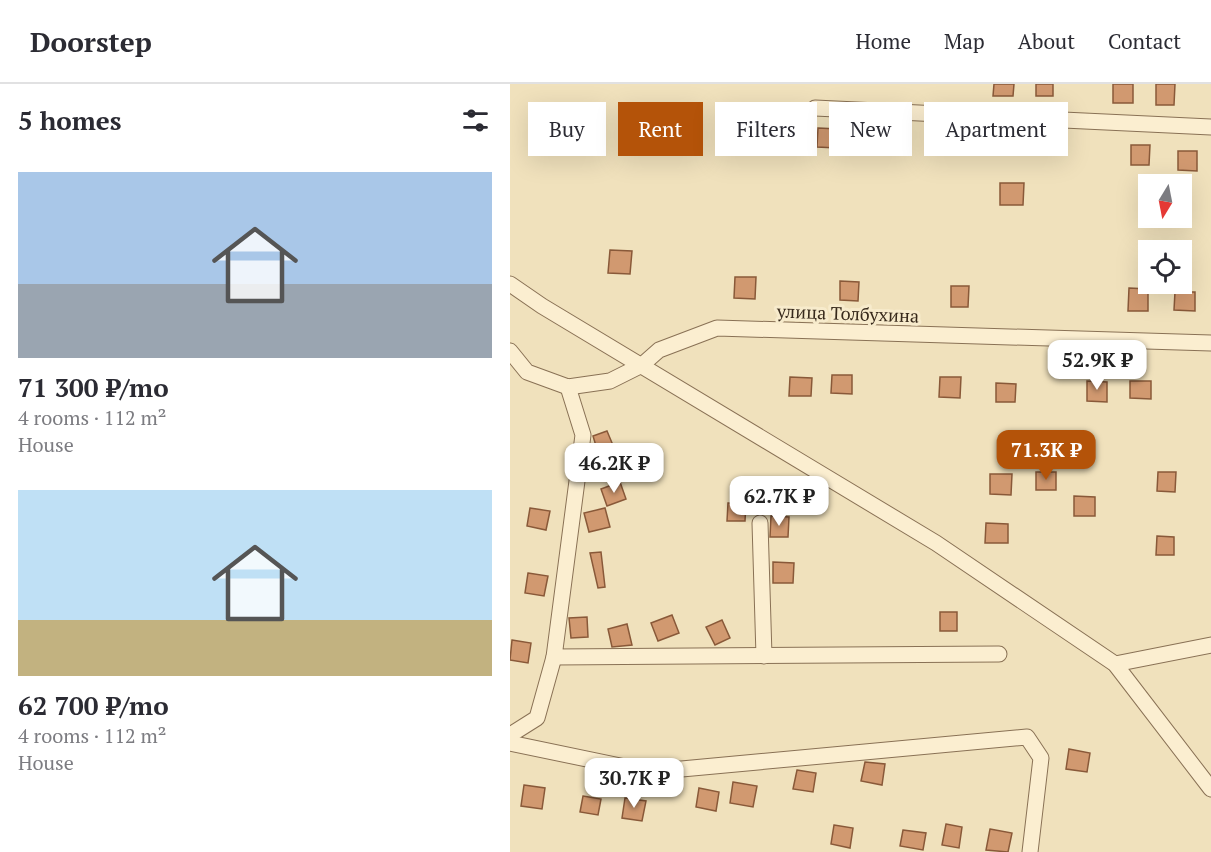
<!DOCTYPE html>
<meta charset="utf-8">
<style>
body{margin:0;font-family:"PT Serif",serif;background:#f2f2f3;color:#2b2b33;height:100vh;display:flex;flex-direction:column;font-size:22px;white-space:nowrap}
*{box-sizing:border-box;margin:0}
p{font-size:20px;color:#7c7c81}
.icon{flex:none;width:33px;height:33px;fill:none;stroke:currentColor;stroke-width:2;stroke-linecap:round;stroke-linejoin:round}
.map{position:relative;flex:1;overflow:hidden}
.details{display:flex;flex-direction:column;background:#fff;width:510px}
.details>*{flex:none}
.guide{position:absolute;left:18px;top:18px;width:570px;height:54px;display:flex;gap:12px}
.needle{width:39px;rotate:190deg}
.fabs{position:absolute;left:628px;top:90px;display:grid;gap:12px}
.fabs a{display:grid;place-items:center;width:54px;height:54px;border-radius:0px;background:#fff;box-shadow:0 6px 24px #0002;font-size:30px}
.price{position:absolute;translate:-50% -51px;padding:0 14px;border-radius:12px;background:#fff;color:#222;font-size:20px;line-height:39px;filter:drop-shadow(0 2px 3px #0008)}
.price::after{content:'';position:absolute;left:50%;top:36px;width:18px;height:14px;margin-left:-9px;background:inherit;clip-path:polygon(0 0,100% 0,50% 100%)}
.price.current{background:#b45309;color:#fff}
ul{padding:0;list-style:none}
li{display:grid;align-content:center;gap:12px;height:318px;padding:0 18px}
li span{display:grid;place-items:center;height:186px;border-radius:0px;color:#555}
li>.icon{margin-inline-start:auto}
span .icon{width:108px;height:108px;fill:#fffc;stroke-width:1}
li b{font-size:26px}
h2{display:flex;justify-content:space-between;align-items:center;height:72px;padding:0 18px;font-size:26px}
.pill{padding:0 21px;border-radius:0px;background:#fff;box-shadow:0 6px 24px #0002;font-size:21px;line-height:54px}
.pill.current{background:#b45309;color:#fff}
header{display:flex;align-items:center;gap:36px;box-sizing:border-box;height:84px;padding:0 30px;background:#fff;border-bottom:2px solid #e1e1e2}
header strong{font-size:28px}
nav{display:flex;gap:33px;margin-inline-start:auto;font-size:21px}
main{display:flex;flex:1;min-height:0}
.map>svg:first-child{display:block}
.building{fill:#d19970;stroke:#895939;stroke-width:1.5}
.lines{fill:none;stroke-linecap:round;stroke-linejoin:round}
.street-casing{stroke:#897155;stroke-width:17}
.street{stroke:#fbeed0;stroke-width:15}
.labels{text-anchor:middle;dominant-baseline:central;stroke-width:6;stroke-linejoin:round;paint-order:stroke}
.street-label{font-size:18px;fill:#37291b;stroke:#f7ebcc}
</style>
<header>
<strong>Doorstep</strong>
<nav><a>Home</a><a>Map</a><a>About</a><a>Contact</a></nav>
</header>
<main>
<section class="details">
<h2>5 homes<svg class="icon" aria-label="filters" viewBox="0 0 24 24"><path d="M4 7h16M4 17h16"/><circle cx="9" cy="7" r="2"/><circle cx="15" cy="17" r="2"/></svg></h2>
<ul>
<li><span style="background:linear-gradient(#a9c7e8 60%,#9aa5b1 0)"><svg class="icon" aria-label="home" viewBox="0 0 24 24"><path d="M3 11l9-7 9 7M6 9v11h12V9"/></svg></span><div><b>71 300 ₽/mo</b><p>4 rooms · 112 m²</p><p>House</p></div></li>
<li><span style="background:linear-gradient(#bfe0f5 70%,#c2b280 0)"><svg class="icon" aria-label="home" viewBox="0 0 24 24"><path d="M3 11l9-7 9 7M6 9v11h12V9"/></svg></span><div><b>62 700 ₽/mo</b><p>4 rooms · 112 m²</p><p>House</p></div></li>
</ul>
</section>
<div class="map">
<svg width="701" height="768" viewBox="0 0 701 768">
<rect width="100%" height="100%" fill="#f0e1bc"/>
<g class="building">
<path d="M484,0h20l-1,12h-20z"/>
<rect x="526" y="0" width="17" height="12"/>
<rect x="603" y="0" width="20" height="19"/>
<path d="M646,0h19l-1,21h-18z"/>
<path d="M46,34l21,2 -2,18 -20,-1z"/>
<path d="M246,43l18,1 -1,19 -18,-1z"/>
<path d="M308,44l20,1 -1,19 -20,-1z"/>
<path d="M357,48l21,1 -1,21 -21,-1z"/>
<path d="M621,61h19l-1,20h-18z"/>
<path d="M668,67h19v20l-19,-1z"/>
<path d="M490,99h24l-1,22h-23z"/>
<path d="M100,166l22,1 -2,23 -22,-1z"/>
<path d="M225,193h21l-1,22 -21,-1z"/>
<path d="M330,197l19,1 -1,19 -18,-1z"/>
<path d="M441,202h18l-1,21h-17z"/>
<path d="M619,204l19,1v22h-20z"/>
<path d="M665,208h20v19l-21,-1z"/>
<path d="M322,291h20v19l-21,-1z"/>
<path d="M280,293l22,1 -1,18h-22z"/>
<path d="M430,293h21l-1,21 -21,-1z"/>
<path d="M577,297l20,1v20l-20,-1z"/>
<path d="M620,297h21v18l-21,-1z"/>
<path d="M486,299l20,1 -1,18h-19z"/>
<path d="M97,347l8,19 -16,6 -6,-20z"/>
<rect x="526" y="388" width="20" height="18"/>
<path d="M648,388h18l-1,20 -18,-1z"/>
<path d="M480,390h22l-1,21 -21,-1z"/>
<path d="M110,398l6,17 -19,7 -6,-17z"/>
<path d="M564,412l21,1v19h-21z"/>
<path d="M218,419h18l-1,18h-18z"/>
<path d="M20,424l20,3 -4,19 -19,-4z"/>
<path d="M95,424l5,19 -21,5 -5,-19z"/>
<path d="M261,432l18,1 -1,20h-18z"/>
<path d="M476,439l22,1v19h-23z"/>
<path d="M647,452l17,1v18h-18z"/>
<path d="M91,468l4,35 -7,1 -8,-35z"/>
<path d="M263,478l21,1 -1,20h-20z"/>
<path d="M18,489l20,3 -4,20 -19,-3z"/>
<rect x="430" y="528" width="17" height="19"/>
<path d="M162,531l7,18 -21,8 -7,-18z"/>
<path d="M77,533l1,20 -17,1 -2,-20z"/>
<path d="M212,536l8,18 -15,7 -9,-18z"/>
<path d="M117,540l5,21 -20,2 -4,-18z"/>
<path d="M2,556l19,3 -3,20 -18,-3z"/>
<path d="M559,665l21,4 -3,19 -21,-3z"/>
<path d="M355,678l20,2 -3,21 -21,-4z"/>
<path d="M287,686l19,3 -3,19 -20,-3z"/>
<path d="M223,698l24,4 -4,21 -23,-4z"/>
<path d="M14,701l21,3 -3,21 -21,-3z"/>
<path d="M189,704l20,4 -3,19 -20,-4z"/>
<path d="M73,712l18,3 -3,16 -18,-3z"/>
<path d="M115,714l21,3 -4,20 -20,-3z"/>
<path d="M436,740l16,3 -3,21 -17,-3z"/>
<path d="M324,741l19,3 -3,20 -19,-4z"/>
<path d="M480,745l22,4 -4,19 -22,-2z"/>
<path d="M393,746l23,3 -3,17 -23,-4z"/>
</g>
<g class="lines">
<g class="street-casing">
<g id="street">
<path d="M305,24l396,19"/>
<path d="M0,200l32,22 394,237 179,121 96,125"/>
<path d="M0,267l17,21 41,15 42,-6 32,-16 17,-15 58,-22 494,15"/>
<path d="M58,303l15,48 -29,222 445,-3"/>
<path d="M250,439l4,133"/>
<path d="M605,580l96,-19"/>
<path d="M0,651l27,-17 17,-61"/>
<path d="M0,659l139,29 378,-35 14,21 -11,94"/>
</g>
</g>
<use href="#street" class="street"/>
</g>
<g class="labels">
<g class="street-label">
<text transform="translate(338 229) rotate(2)">улица Толбухина</text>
</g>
</g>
</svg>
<div class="fabs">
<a><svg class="needle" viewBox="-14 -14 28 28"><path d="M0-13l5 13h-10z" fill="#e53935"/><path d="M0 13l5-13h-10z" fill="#7c7c81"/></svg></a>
<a><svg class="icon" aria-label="locate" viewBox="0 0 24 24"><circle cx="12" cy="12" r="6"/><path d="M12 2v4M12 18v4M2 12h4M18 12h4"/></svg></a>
</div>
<b class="price" style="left:587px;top:307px">52.9K ₽</b>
<b class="price current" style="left:536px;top:397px">71.3K ₽</b>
<b class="price" style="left:104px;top:410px">46.2K ₽</b>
<b class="price" style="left:269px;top:443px">62.7K ₽</b>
<b class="price" style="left:124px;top:725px">30.7K ₽</b>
<div class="guide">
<a class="pill">Buy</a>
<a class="pill current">Rent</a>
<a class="pill">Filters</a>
<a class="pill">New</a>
<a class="pill">Apartment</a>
</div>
</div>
</main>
